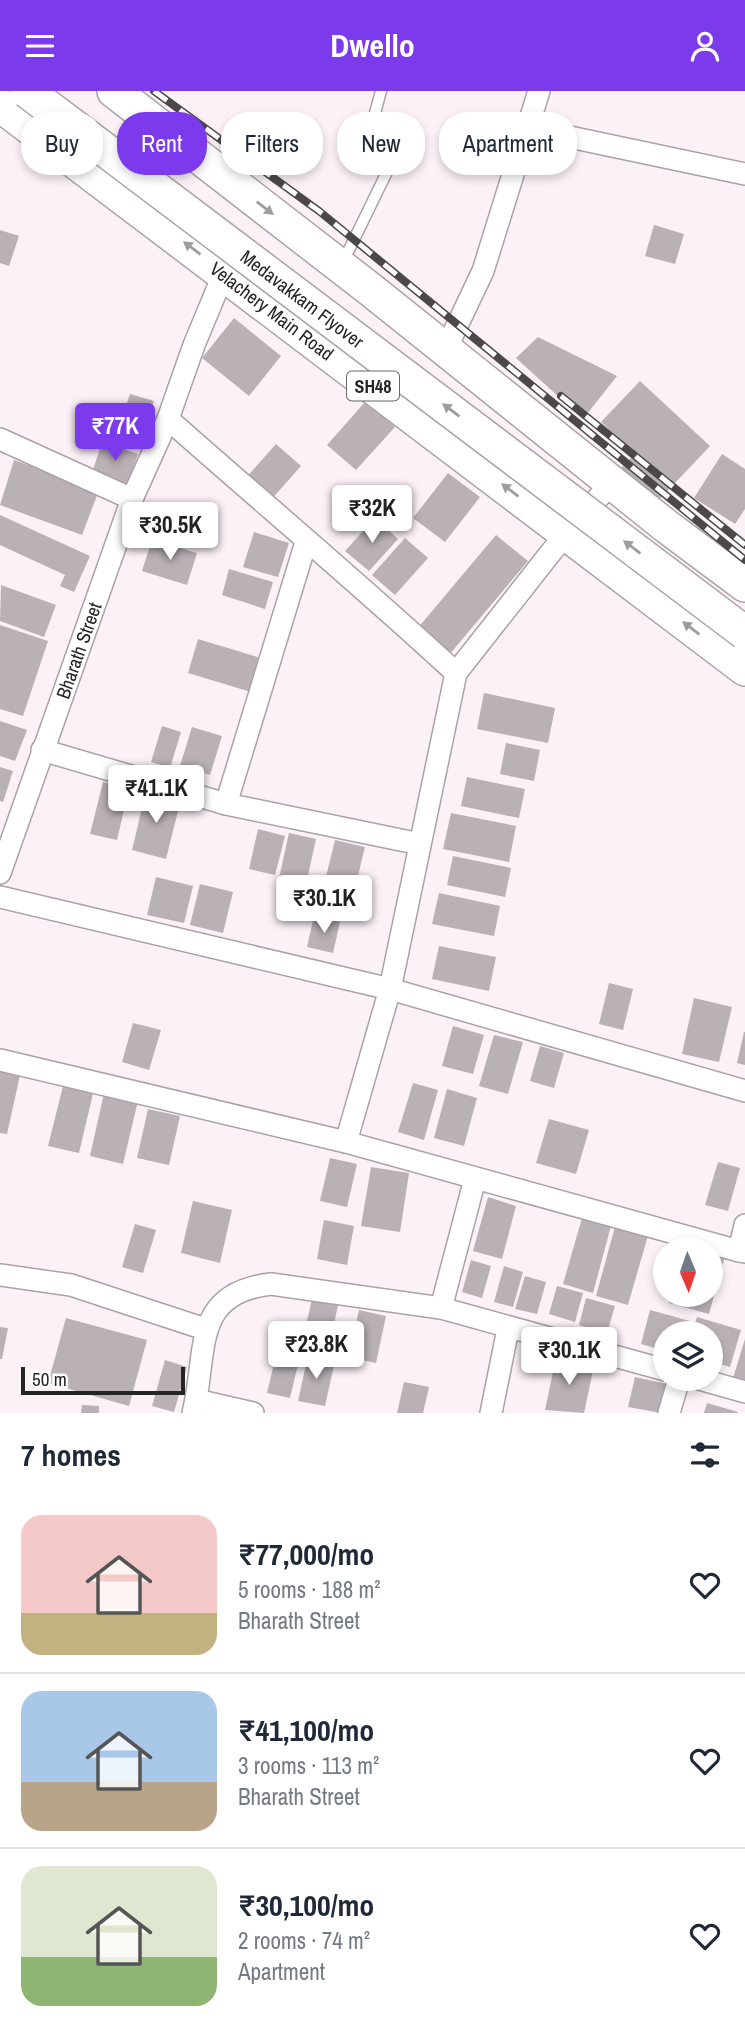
<!DOCTYPE html>
<meta charset="utf-8">
<style>
body{margin:0;font-family:"Archivo Narrow",sans-serif;background:#f6f6f7;color:#1f2937;height:100vh;display:flex;flex-direction:column;font-size:26px;white-space:nowrap}
*{box-sizing:border-box;margin:0}
p{font-size:23px;color:#747a83}
.icon{flex:none;width:38px;height:38px;fill:none;stroke:currentColor;stroke-width:2;stroke-linecap:round;stroke-linejoin:round}
.map{position:relative;height:1322px;overflow:hidden}
.drawer{display:flex;flex-direction:column;background:#fff;flex:1}
.drawer>*{flex:none}
.hud{position:absolute;left:21px;top:21px;width:704px;height:63px;display:flex;gap:14px}
.needle{width:46px;rotate:178deg}
.buttons{position:absolute;left:653px;top:1146px;display:grid;gap:14px}
.buttons a{display:grid;place-items:center;width:70px;height:70px;border-radius:50%;background:#fff;box-shadow:0 4px 10px #0003;font-size:35px}
.scale{position:absolute;left:21px;bottom:18px;width:164px;box-sizing:border-box;padding-left:7px;border:4px solid #272426;border-top:0;font-size:19px;line-height:24px;white-space:nowrap;color:#272426;-webkit-text-stroke:5px #fff;paint-order:stroke}
.price{position:absolute;translate:-50% -60px;padding:0 16px;border-radius:7px;background:#fff;color:#222;font-size:23px;line-height:46px;filter:drop-shadow(0 2px 4px #0008)}
.price::after{content:'';position:absolute;left:50%;top:42px;width:21px;height:16px;margin-left:-10px;background:inherit;clip-path:polygon(0 0,100% 0,50% 100%)}
.price.on{background:#7c3aed;color:#fff}
ul{padding:0;list-style:none}
li{display:flex;align-items:center;gap:21px;height:175px;padding:0 21px}
li+li{border-top:2px solid #e0e1e3}
li span{display:grid;place-items:center;flex:none;width:196px;height:140px;border-radius:21px;color:#555}
li>.icon{margin-inline-start:auto}
span .icon{width:84px;height:84px;fill:#fffc;stroke-width:1}
li b{font-size:30px}
h2{display:flex;justify-content:space-between;align-items:center;height:84px;padding:0 21px;font-size:30px}
.tag{padding:0 24px;border-radius:28px;background:#fff;box-shadow:0 4px 10px #0003;font-size:24px;line-height:63px}
.tag.on{background:#7c3aed;color:#fff}
header{display:flex;justify-content:space-between;align-items:center;height:91px;padding:0 21px;background:#7c3aed;color:#fff;font-size:32px;font-weight:800}
.map>svg:first-child{display:block}
.building{fill:#bab1b7}
.lines{fill:none;stroke-linecap:round;stroke-linejoin:round}
.lane-casing{stroke:#aba2a8;stroke-width:13}
.street-casing{stroke:#aba2a8;stroke-width:24}
.primary-casing{stroke:#aba2a8;stroke-width:36}
.lane{stroke:#fff;stroke-width:10}
.street{stroke:#fff;stroke-width:21}
.primary{stroke:#fff;stroke-width:33}
.rail-casing{stroke:#4c484a;stroke-width:8}
.rail{stroke:#fff;stroke-width:5;stroke-dasharray:16;stroke-linecap:butt}
.primary-bridge-casing{stroke:#aba2a8;stroke-width:36;stroke-linecap:butt}
.primary-bridge{stroke:#fff;stroke-width:33}
.oneway{fill:#9e9c9d}
.labels{text-anchor:middle;dominant-baseline:central;stroke-width:6;stroke-linejoin:round;paint-order:stroke}
.shield{fill:#fff;stroke:#686667;stroke-width:2}
.shield-label{font-size:18px;font-weight:bold;fill:#272426}
.street-label{font-size:19px;fill:#272426;stroke:#fff}
</style>
<header><svg class="icon" aria-label="menu" viewBox="0 0 24 24"><path d="M4 6h16M4 12h16M4 18h16"/></svg>Dwello<svg class="icon" aria-label="person" viewBox="0 0 24 24"><circle cx="12" cy="8" r="4"/><path d="M4 21q1-7 8-7t8 7"/></svg></header>
<div class="map">
<svg width="745" height="1322" viewBox="0 0 745 1322">
<rect width="100%" height="100%" fill="#fbf1f7"/>
<g class="building">
<path d="M654,134l30,9 -9,30 -30,-8z"/>
<path d="M0,139l19,6 -10,30 -9,-3z"/>
<path d="M234,227l47,38 -32,40 -47,-38z"/>
<path d="M538,246l79,39 -34,43 -67,-61z"/>
<path d="M640,290l70,65 -54,57 -36,-34 15,-15 -34,-32z"/>
<path d="M130,303l24,7 -16,47 -23,-8z"/>
<path d="M366,310l29,26 -39,43 -29,-25z"/>
<path d="M102,351l36,12 -10,30 -36,-11z"/>
<path d="M276,353l25,22 -31,35 -25,-22z"/>
<path d="M722,363l23,15v40l-10,15 -41,-26z"/>
<path d="M14,369l85,30 -17,45 -82,-30z"/>
<path d="M448,382l32,24 -35,45 -32,-24z"/>
<path d="M0,424l90,41 -16,36 -14,-6 5,-11 -65,-30z"/>
<path d="M375,427l23,21 -29,32 -24,-20z"/>
<path d="M254,441l35,11 -11,34 -35,-10z"/>
<path d="M496,444l32,26 -79,94 -32,-26z"/>
<path d="M405,447l23,20 -33,37 -23,-20z"/>
<path d="M152,449l45,13 -10,32 -45,-14z"/>
<path d="M229,478l44,13 -8,27 -43,-14z"/>
<path d="M1,494l55,20 -12,32 -44,-16z"/>
<path d="M0,534l48,16 -25,75 -23,-7z"/>
<path d="M198,548l63,19 -10,34 -63,-19z"/>
<path d="M484,602l71,15 -7,35 -71,-14z"/>
<path d="M0,630l27,9 -12,31 -15,-5z"/>
<path d="M162,635l19,6 -11,36 -19,-6z"/>
<path d="M192,636l30,9 -12,39 -30,-9z"/>
<path d="M506,652l34,7 -6,31 -34,-7z"/>
<path d="M0,676l13,4 -10,31 -3,-1z"/>
<path d="M467,686l58,12 -6,29 -58,-12z"/>
<path d="M103,691l26,6 -12,52 -27,-6z"/>
<path d="M146,700l35,8 -15,60 -34,-9z"/>
<path d="M451,722l65,13 -7,36 -66,-13z"/>
<path d="M258,738l27,7 -10,39 -26,-6z"/>
<path d="M289,742l27,6 -11,50 -27,-6z"/>
<path d="M335,749l30,7 -12,49 -30,-7z"/>
<path d="M453,765l58,12 -6,29 -58,-12z"/>
<path d="M156,786l37,9 -9,37 -37,-8z"/>
<path d="M200,793l33,8 -10,41 -33,-8z"/>
<path d="M439,802l61,13 -6,30 -62,-12z"/>
<path d="M314,825l26,6 -7,31 -26,-6z"/>
<path d="M439,855l57,11 -7,34 -57,-12z"/>
<path d="M609,892l24,6 -10,41 -24,-6z"/>
<path d="M694,907l38,9 -13,55 -37,-8z"/>
<path d="M133,932l28,7 -12,40 -27,-8z"/>
<path d="M453,935l31,9 -11,39 -31,-8z"/>
<path d="M744,941h1v33l-8,-2z"/>
<path d="M494,944l29,7 -15,52 -29,-8z"/>
<path d="M540,955l24,7 -10,35 -24,-7z"/>
<path d="M0,975l21,5 -14,63 -7,-1z"/>
<path d="M64,991l30,7 -15,64 -31,-7z"/>
<path d="M413,992l25,7 -14,50 -26,-8z"/>
<path d="M447,998l30,9 -13,48 -30,-8z"/>
<path d="M104,1002l34,8 -15,63 -33,-8z"/>
<path d="M148,1018l32,7 -11,49 -32,-7z"/>
<path d="M549,1028l40,11 -13,44 -40,-11z"/>
<path d="M330,1067l27,6 -10,43 -27,-6z"/>
<path d="M718,1071l22,6 -12,43 -23,-6z"/>
<path d="M371,1076l38,6 -9,59 -39,-6z"/>
<path d="M488,1106l28,9 -14,53 -29,-8z"/>
<path d="M193,1110l39,9 -12,53 -39,-10z"/>
<path d="M582,1127l29,8 -18,67 -30,-9z"/>
<path d="M324,1129l30,6 -7,39 -30,-6z"/>
<path d="M616,1132l33,9 -21,73 -32,-9z"/>
<path d="M135,1133l21,6 -13,43 -21,-6z"/>
<path d="M710,1161l15,4 -16,58 -40,-11 3,-8h38z"/>
<path d="M471,1169l20,6 -9,32 -20,-6z"/>
<path d="M504,1175l19,6 -10,35 -19,-5z"/>
<path d="M525,1185l21,6 -9,32 -22,-5z"/>
<path d="M557,1195l26,7 -8,29 -26,-8z"/>
<path d="M586,1207l29,8 -8,27 -28,-8z"/>
<path d="M312,1208l26,6 -10,48 -27,-5z"/>
<path d="M359,1219l27,6 -10,47 -27,-6z"/>
<path d="M650,1219l40,11 -4,12h-21v18l-24,-7z"/>
<path d="M697,1226l44,13 -11,37 -20,-6v-28h-18z"/>
<path d="M66,1227l81,22 -18,66 -81,-23z"/>
<path d="M0,1236l8,1 -6,31h-2z"/>
<path d="M745,1248v42l-12,-3z"/>
<path d="M276,1264l23,5 -9,38 -23,-5z"/>
<path d="M308,1264l27,6 -10,45 -27,-5z"/>
<path d="M556,1267l38,8 -10,47 -39,-3z"/>
<path d="M165,1269l22,7 -13,45 -22,-6z"/>
<path d="M635,1286l32,7 -6,29 -33,-6z"/>
<path d="M404,1291l25,5 -6,26h-26z"/>
<path d="M707,1312l31,9v1h-34z"/>
<path d="M82,1314l17,1v7h-18z"/>
</g>
<g class="lines">
<g class="lane-casing">
<path id="lane" d="M343,171l44,-90 -25,-11 19,-70"/>
</g>
<g class="street-casing">
<g id="street">
<path d="M527,37l218,46"/>
<path d="M445,260l38,-80 56,-180"/>
<path d="M168,328c96,85 194,167 288,254"/>
<path d="M0,348l132,60"/>
<path d="M42,659l184,54 194,40"/>
<path d="M226,713l80,-262"/>
<path id="s1" d="M0,782l132,-374 36,-80 26,-74 30,-72"/>
<path d="M0,806l390,92 355,102"/>
<path d="M0,969l346,82 393,109"/>
<path d="M346,1051l44,-153 66,-316 96,-122 59,-68"/>
<path d="M745,1134l-6,26 6,1"/>
<path d="M0,1184l71,10 134,44"/>
<path d="M441,1217l34,-129"/>
<path d="M699,1288l46,13"/>
<path d="M196,1309l57,13"/>
<path d="M193,1322c15,-59 -3,-120 78,-129l170,24 224,62"/>
<path d="M491,1322l17,-84"/>
<path d="M669,1322l10,-34"/>
</g>
</g>
<g class="primary-casing">
<g id="primary">
<path d="M114,0l257,199 295,236 79,59"/>
<path id="s2" d="M0,14l745,564"/>
</g>
</g>
<use href="#lane" class="lane"/>
<use href="#street" class="street"/>
<use href="#primary" class="primary"/>
<g class="rail-casing">
<g id="rail">
<path d="M154,0l165,120 426,349"/>
<path d="M561,305l184,149"/>
</g>
</g>
<use href="#rail" class="rail"/>
<g class="primary-bridge-casing">
<g id="primary-bridge">
<path id="s3" d="M27,0l718,542"/>
</g>
</g>
<use href="#primary-bridge" class="primary-bridge"/>
</g>
<defs><path id="oneway-solid" d="M-6-.8H1V-3.2L6.5 0L1 3.2V.8H-6Z" transform="scale(1.75)"/></defs>
<g class="oneway">
<use href="#oneway-solid" transform="translate(265 117) rotate(38)"/>
<use href="#oneway-solid" transform="translate(192 157) rotate(-143)"/>
<use href="#oneway-solid" transform="translate(451 319) rotate(-143)"/>
<use href="#oneway-solid" transform="translate(510 399) rotate(-143)"/>
<use href="#oneway-solid" transform="translate(632 456) rotate(-143)"/>
<use href="#oneway-solid" transform="translate(691 537) rotate(-143)"/>
</g>
<g class="labels">
<rect class="shield" x="347" y="280.5" width="52" height="29" rx="5"/>
<g class="shield-label">
<text x="373" y="295">SH48</text>
</g>
<g class="street-label">
<text stroke="none"><textPath href="#s3" startOffset="345">Medavakkam Flyover</textPath></text>
<text stroke="none"><textPath href="#s2" startOffset="341">Velachery Main Road</textPath></text>
<text stroke="none"><textPath href="#s1" startOffset="236">Bharath Street</textPath></text>
</g>
</g>
</svg>
<div class="buttons">
<a><svg class="needle" viewBox="-14 -14 28 28"><path d="M0-13l5 13h-10z" fill="#e53935"/><path d="M0 13l5-13h-10z" fill="#747a83"/></svg></a>
<a><svg class="icon" aria-label="layers" viewBox="0 0 24 24"><path d="M12 4l9 5-9 5-9-5zM3 14l9 5 9-5"/></svg></a>
</div>
<div class="scale">50 m</div>
<b class="price on" style="left:115px;top:372px">₹77K</b>
<b class="price" style="left:372px;top:454px">₹32K</b>
<b class="price" style="left:170px;top:471px">₹30.5K</b>
<b class="price" style="left:156px;top:734px">₹41.1K</b>
<b class="price" style="left:324px;top:844px">₹30.1K</b>
<b class="price" style="left:316px;top:1290px">₹23.8K</b>
<b class="price" style="left:569px;top:1296px">₹30.1K</b>
<div class="hud">
<a class="tag">Buy</a>
<a class="tag on">Rent</a>
<a class="tag">Filters</a>
<a class="tag">New</a>
<a class="tag">Apartment</a>
</div>
</div>
<section class="drawer">
<h2>7 homes<svg class="icon" aria-label="filters" viewBox="0 0 24 24"><path d="M4 7h16M4 17h16"/><circle cx="9" cy="7" r="2"/><circle cx="15" cy="17" r="2"/></svg></h2>
<ul>
<li><span style="background:linear-gradient(#f6c9c9 70%,#c2b280 0)"><svg class="icon" aria-label="home" viewBox="0 0 24 24"><path d="M3 11l9-7 9 7M6 9v11h12V9"/></svg></span><div><b>₹77,000/mo</b><p>5 rooms · 188 m²</p><p>Bharath Street</p></div><svg class="icon" aria-label="heart" viewBox="0 0 24 24"><path d="M12 20l-8-8c-3-5 5-10 8-4 3-6 11-1 8 4z"/></svg></li>
<li><span style="background:linear-gradient(#a9c7e8 65%,#b9a48a 0)"><svg class="icon" aria-label="home" viewBox="0 0 24 24"><path d="M3 11l9-7 9 7M6 9v11h12V9"/></svg></span><div><b>₹41,100/mo</b><p>3 rooms · 113 m²</p><p>Bharath Street</p></div><svg class="icon" aria-label="heart" viewBox="0 0 24 24"><path d="M12 20l-8-8c-3-5 5-10 8-4 3-6 11-1 8 4z"/></svg></li>
<li><span style="background:linear-gradient(#dfe7d0 65%,#8fb573 0)"><svg class="icon" aria-label="home" viewBox="0 0 24 24"><path d="M3 11l9-7 9 7M6 9v11h12V9"/></svg></span><div><b>₹30,100/mo</b><p>2 rooms · 74 m²</p><p>Apartment</p></div><svg class="icon" aria-label="heart" viewBox="0 0 24 24"><path d="M12 20l-8-8c-3-5 5-10 8-4 3-6 11-1 8 4z"/></svg></li>
</ul>
</section>
